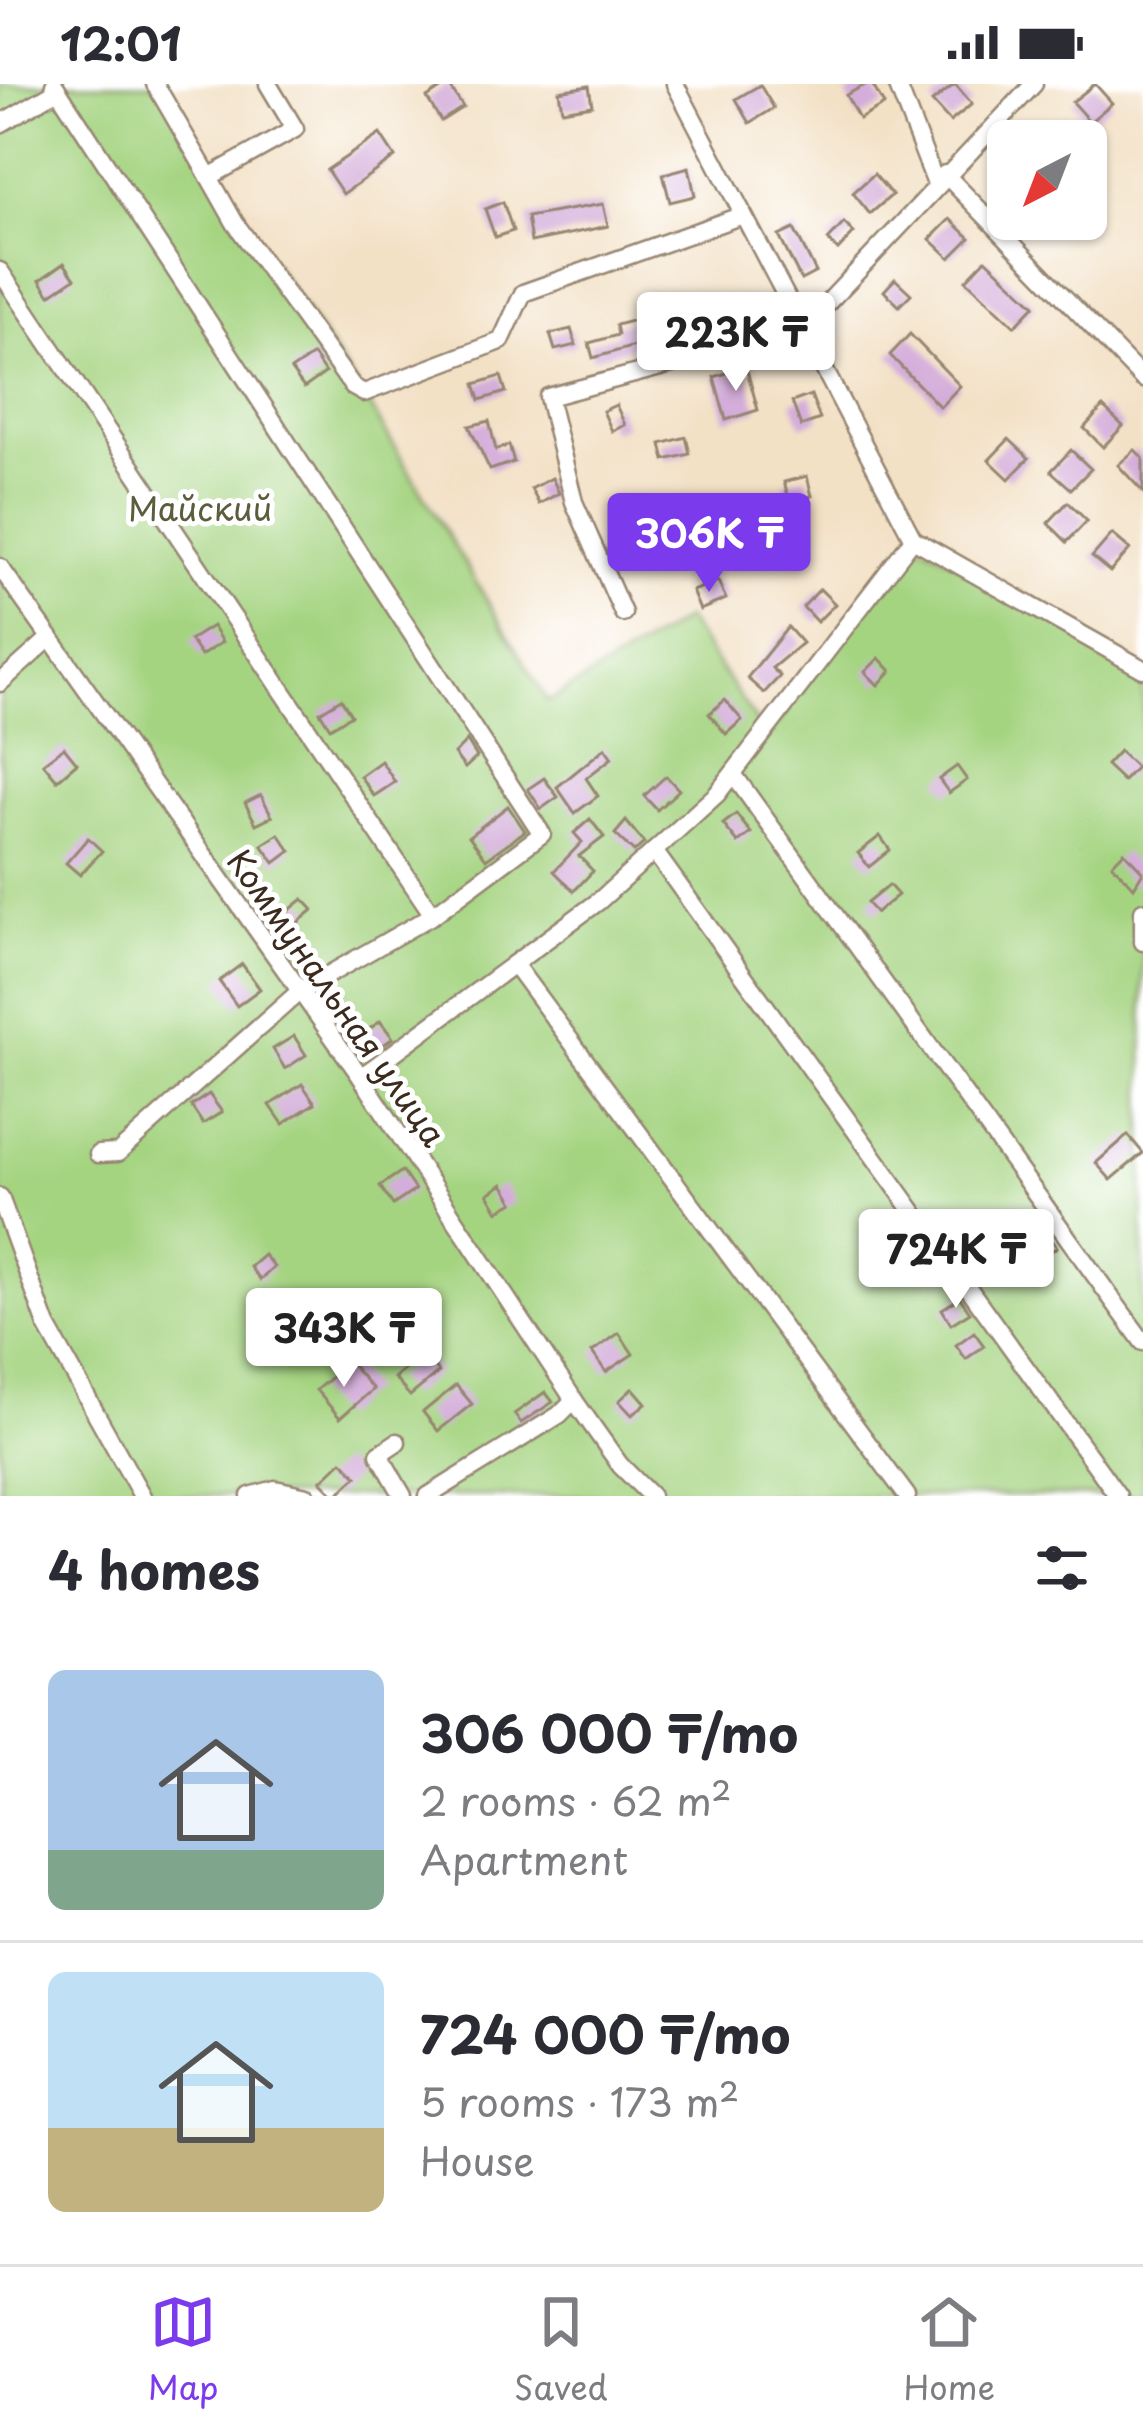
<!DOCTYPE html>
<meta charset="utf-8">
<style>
body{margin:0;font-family:"Playpen Sans",sans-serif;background:#f7f7f7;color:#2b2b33;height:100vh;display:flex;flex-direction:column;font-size:45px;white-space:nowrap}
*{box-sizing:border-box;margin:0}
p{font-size:39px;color:#7c7c81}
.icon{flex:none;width:66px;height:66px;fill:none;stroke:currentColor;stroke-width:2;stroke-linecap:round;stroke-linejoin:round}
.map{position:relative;height:1412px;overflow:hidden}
.drawer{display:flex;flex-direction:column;background:#fff;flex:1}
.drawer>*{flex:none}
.needle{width:78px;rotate:222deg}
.buttons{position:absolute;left:987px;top:36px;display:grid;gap:24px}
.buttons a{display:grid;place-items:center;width:120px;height:120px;border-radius:18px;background:#fff;box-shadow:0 3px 9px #0004;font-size:60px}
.price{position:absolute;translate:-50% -102px;padding:0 27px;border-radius:12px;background:#fff;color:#222;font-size:39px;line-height:78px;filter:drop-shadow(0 3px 6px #0008)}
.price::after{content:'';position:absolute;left:50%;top:72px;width:36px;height:27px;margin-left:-18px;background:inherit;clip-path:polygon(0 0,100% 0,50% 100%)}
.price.current{background:#7c3aed;color:#fff}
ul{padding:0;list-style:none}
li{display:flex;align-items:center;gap:36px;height:300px;padding:0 48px}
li+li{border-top:3px solid #e1e1e2}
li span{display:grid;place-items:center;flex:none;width:336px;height:240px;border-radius:18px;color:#555}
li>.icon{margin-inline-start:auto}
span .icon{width:144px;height:144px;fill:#fffc;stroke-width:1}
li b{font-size:51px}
h2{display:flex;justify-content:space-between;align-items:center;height:144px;padding:0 48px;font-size:51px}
.status{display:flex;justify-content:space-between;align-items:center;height:84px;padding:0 60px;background:#fff;direction:ltr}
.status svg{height:33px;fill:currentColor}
.dock{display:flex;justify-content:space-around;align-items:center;height:168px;border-top:3px solid #e1e1e2;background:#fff;font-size:33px;color:#7c7c81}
.dock a{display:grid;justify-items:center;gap:6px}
.dock .current{color:#7c3aed}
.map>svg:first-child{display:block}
.green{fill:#a5d481;stroke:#707f50;stroke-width:3}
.building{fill:#d4adda}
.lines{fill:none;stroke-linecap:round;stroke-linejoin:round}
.minor-casing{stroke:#978672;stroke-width:21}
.minor{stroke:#fff;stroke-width:16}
.labels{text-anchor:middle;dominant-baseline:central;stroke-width:10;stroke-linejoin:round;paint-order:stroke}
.park-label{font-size:33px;fill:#5b5d3c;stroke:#fff}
.street-label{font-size:33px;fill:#3b2a1e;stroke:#fff}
</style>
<div class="status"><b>12:01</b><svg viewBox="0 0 49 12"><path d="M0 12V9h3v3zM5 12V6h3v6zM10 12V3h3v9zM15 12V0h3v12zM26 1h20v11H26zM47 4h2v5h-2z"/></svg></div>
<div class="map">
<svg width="1143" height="1412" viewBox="0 0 1143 1412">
<rect width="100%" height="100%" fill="#fff"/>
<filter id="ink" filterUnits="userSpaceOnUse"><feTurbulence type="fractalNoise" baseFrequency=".00833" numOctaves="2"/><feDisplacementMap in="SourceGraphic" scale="24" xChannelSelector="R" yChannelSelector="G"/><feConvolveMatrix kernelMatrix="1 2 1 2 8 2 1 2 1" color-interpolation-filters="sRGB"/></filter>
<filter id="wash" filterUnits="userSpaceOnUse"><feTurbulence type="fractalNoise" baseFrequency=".004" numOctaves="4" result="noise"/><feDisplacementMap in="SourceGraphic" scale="48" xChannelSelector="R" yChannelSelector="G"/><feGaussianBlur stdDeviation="2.7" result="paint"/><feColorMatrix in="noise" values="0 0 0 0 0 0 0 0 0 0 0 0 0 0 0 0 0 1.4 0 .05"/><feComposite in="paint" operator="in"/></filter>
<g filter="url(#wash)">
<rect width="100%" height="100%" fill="#f3e1c6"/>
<path class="green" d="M0,0h161l67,113 136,199 184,306 138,-83 81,118 146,-198 230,130v827h-1143z"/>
<g id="blocks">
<g class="building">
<path d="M448,0l15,23 -22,14 -14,-23z"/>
<path d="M867,0h5l12,21 -25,14 -13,-24z"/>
<path d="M955,0l17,20 -22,18 -18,-20z"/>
<path d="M1095,0l17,19 -22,19 -18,-20z"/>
<path d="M760,1l14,23 -24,15 -14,-24z"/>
<path d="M589,2l3,19 -30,5 -3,-19z"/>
<path d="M380,50l15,23 -52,37 -16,-24z"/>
<path d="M689,83l6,29 -25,6 -7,-28z"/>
<path d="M874,90l18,21 -22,19 -17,-21z"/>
<path d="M503,118l10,29 -18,6 -10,-28z"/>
<path d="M603,120l5,22 -77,16 -4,-25z"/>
<path d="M950,135l20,19 -20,20 -20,-19z"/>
<path d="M844,139l10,10 -16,17 -10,-10z"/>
<path d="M794,145l22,43 -15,8 -22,-44z"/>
<path d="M986,175l49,46 -20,21 -49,-46z"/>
<path d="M64,179l11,15 -25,17 -10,-15z"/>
<path d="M895,195l16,15 -12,12 -15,-15z"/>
<path d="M639,235l6,24 -52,15 -4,-15 29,-8 -2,-10z"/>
<path d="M571,245l5,16 -21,5 -5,-16z"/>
<path d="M910,250l50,52 -20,21 -50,-52z"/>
<path d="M313,271l12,18 -21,15 -13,-18z"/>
<path d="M746,283l12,43 -32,10 -12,-43z"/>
<path d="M501,292l5,16 -26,8 -5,-16z"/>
<path d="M811,311l9,24 -19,7 -9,-24z"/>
<path d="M616,321l9,20 -13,6 -9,-20z"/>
<path d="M1103,323l20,19 -20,21 -19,-19z"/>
<path d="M489,337l7,29 13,-5 5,17 -24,8 -21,-44z"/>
<path d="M686,353l4,17 -25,6 -4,-16z"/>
<path d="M1009,355l20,19 -20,21 -20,-19z"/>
<path d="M1071,366l20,19 -20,20 -20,-18z"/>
<path d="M1135,366l8,8v34l-25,-27z"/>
<path d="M807,392l5,20 -22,6 -6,-20z"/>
<path d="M552,394l7,15 -20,11 -8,-15z"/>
<path d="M1068,418l19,19 -20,21 -19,-19z"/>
<path d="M1112,450l18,15 -20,23 -18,-15z"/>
<path d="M718,497l8,18 -26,11 -8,-19z"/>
<path d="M820,505l15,15 -18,18 -14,-15z"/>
<path d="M212,542l10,16 -21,14 -11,-16z"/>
<path d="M788,543l14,16 -30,25 8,8 -16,17 -17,-15z"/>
<path d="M879,574l12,13 -13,14 -13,-13z"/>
<path d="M341,615l10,16 -21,13 -10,-16z"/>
<path d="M725,616l17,20 -16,14 -17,-20z"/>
<path d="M467,657l10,16 -12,11 -11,-14z"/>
<path d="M64,663l13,16 -20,17 -14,-17z"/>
<path d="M605,664l7,10 -26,20 12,18 -23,17 -18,-26z"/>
<path d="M1119,667l17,16 -13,14 -17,-16z"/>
<path d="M381,677l14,21 -21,14 -14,-20z"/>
<path d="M957,682l10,14 -18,13 -10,-14z"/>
<path d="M666,692l13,14 -22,20 -13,-14z"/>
<path d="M544,694l14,19 -17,12 -13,-20z"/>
<path d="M261,711l11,21 -16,8 -11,-21z"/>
<path d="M508,722l17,25 -39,28 -17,-23z"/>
<path d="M736,730l15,19 -13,10 -15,-19z"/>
<path d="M590,735l14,18 -25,19 14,15 -19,20 -20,-20 28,-29 -8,-9z"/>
<path d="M626,737l18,22 -10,9 -19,-18z"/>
<path d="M279,750l12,17 -16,12 -13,-18z"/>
<path d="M880,752l10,14 -21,17 -11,-14z"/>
<path d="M88,754l14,13 -22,24 -14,-12z"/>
<path d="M1124,768l19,20 -9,15 -22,-23z"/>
<path d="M889,801l9,10 -22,18 -9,-10z"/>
<path d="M303,815l10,11 -17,14 -9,-12z"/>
<path d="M242,880l18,25 -23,17 -18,-25z"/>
<path d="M380,937l13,17 -21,15 -13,-16z"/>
<path d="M294,952l12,19 -21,14 -12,-20z"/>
<path d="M302,1000l13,19 -32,21 -13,-19z"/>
<path d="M209,1010l13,18 -19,12 -12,-18z"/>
<path d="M1128,1051l15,18 -32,27 -15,-17z"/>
<path d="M402,1087l13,19 -22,15 -13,-19z"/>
<path d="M503,1100l11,18 -16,9 -10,-17z"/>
<path d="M1039,1139l18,24 -23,17 -18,-24z"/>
<path d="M264,1171l10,12 -14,13 -10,-13z"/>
<path d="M960,1214l10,14 -19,12 -9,-15z"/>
<path d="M974,1248l10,14 -18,13 -10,-14z"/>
<path d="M619,1249l14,21 -27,18 -14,-20z"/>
<path d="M423,1270l16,18 -29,24 -16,-18z"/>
<path d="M349,1278l24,27 -33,29 -24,-28z"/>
<path d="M456,1301l16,19 -34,27 -15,-19z"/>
<path d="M633,1304l13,15 -14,12 -13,-14z"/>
<path d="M545,1308l8,10 -32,21 -7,-9z"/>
<path d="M342,1377l15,15 -21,20 -15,-15z"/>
</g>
</g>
</g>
<g filter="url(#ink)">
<use href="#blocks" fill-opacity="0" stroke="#978672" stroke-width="3"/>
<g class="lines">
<g class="minor-casing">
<g id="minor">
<path d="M54,0l488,750 -109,81"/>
<path d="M155,0l54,93 86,-48 -27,-45"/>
<path d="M675,0l238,455"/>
<path d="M897,0l39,100"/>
<path d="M0,40l56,-33"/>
<path d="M945,90l198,205"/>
<path d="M209,93l26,46 118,164 11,6 137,-52 22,-48 220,-78"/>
<path d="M0,187l433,644 -133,76 -182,162 -20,1"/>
<path d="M0,483l361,510 213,323 46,65 31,31"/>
<path d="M623,529l-49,-111 -26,-105 255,-68 231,-245"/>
<path d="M0,599l50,-45"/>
<path d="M733,690l410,568"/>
<path d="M654,767l464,645"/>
<path d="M1143,827v31"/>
<path d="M514,880l393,532"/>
<path d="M361,993l238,-176 118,-107 196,-255 230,130"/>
<path d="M0,1113l47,129 95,170"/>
<path d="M397,1358l-18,12 24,42"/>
<path d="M250,1412l25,-7 32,7"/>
<path d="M428,1412l131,-81 15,-15"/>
</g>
</g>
<use href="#minor" class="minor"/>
</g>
</g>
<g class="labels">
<g class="park-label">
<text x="200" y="423">Майский</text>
</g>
<g class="street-label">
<text transform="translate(338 913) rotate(55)">Коммунальная улица</text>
</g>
</g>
</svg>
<div class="buttons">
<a><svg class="needle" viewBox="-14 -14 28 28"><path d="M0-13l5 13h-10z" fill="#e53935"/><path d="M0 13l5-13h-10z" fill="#7c7c81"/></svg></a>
</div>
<b class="price" style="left:736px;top:310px">223K ₸</b>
<b class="price current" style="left:709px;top:511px">306K ₸</b>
<b class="price" style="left:956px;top:1227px">724K ₸</b>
<b class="price" style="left:344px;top:1306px">343K ₸</b>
</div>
<section class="drawer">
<h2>4 homes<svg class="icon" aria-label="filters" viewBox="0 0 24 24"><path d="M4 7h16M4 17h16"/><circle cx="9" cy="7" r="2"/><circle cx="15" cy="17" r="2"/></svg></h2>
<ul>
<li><span style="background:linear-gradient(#a9c7e8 75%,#7fa58c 0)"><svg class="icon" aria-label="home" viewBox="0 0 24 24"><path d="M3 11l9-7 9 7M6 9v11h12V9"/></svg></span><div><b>306 000 ₸/mo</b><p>2 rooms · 62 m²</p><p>Apartment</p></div></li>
<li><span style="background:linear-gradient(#bfe0f5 65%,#c2b280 0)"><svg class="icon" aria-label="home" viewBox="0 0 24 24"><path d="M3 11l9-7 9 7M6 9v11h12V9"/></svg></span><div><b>724 000 ₸/mo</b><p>5 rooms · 173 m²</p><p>House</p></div></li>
</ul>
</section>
<nav class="dock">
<a class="current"><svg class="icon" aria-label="map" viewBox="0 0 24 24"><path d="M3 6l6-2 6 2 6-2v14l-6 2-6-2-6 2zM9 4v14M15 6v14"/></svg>Map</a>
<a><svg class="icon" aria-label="saved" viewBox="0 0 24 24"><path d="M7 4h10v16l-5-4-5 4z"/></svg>Saved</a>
<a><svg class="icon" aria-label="home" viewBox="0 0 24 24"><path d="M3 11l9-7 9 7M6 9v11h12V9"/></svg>Home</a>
</nav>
